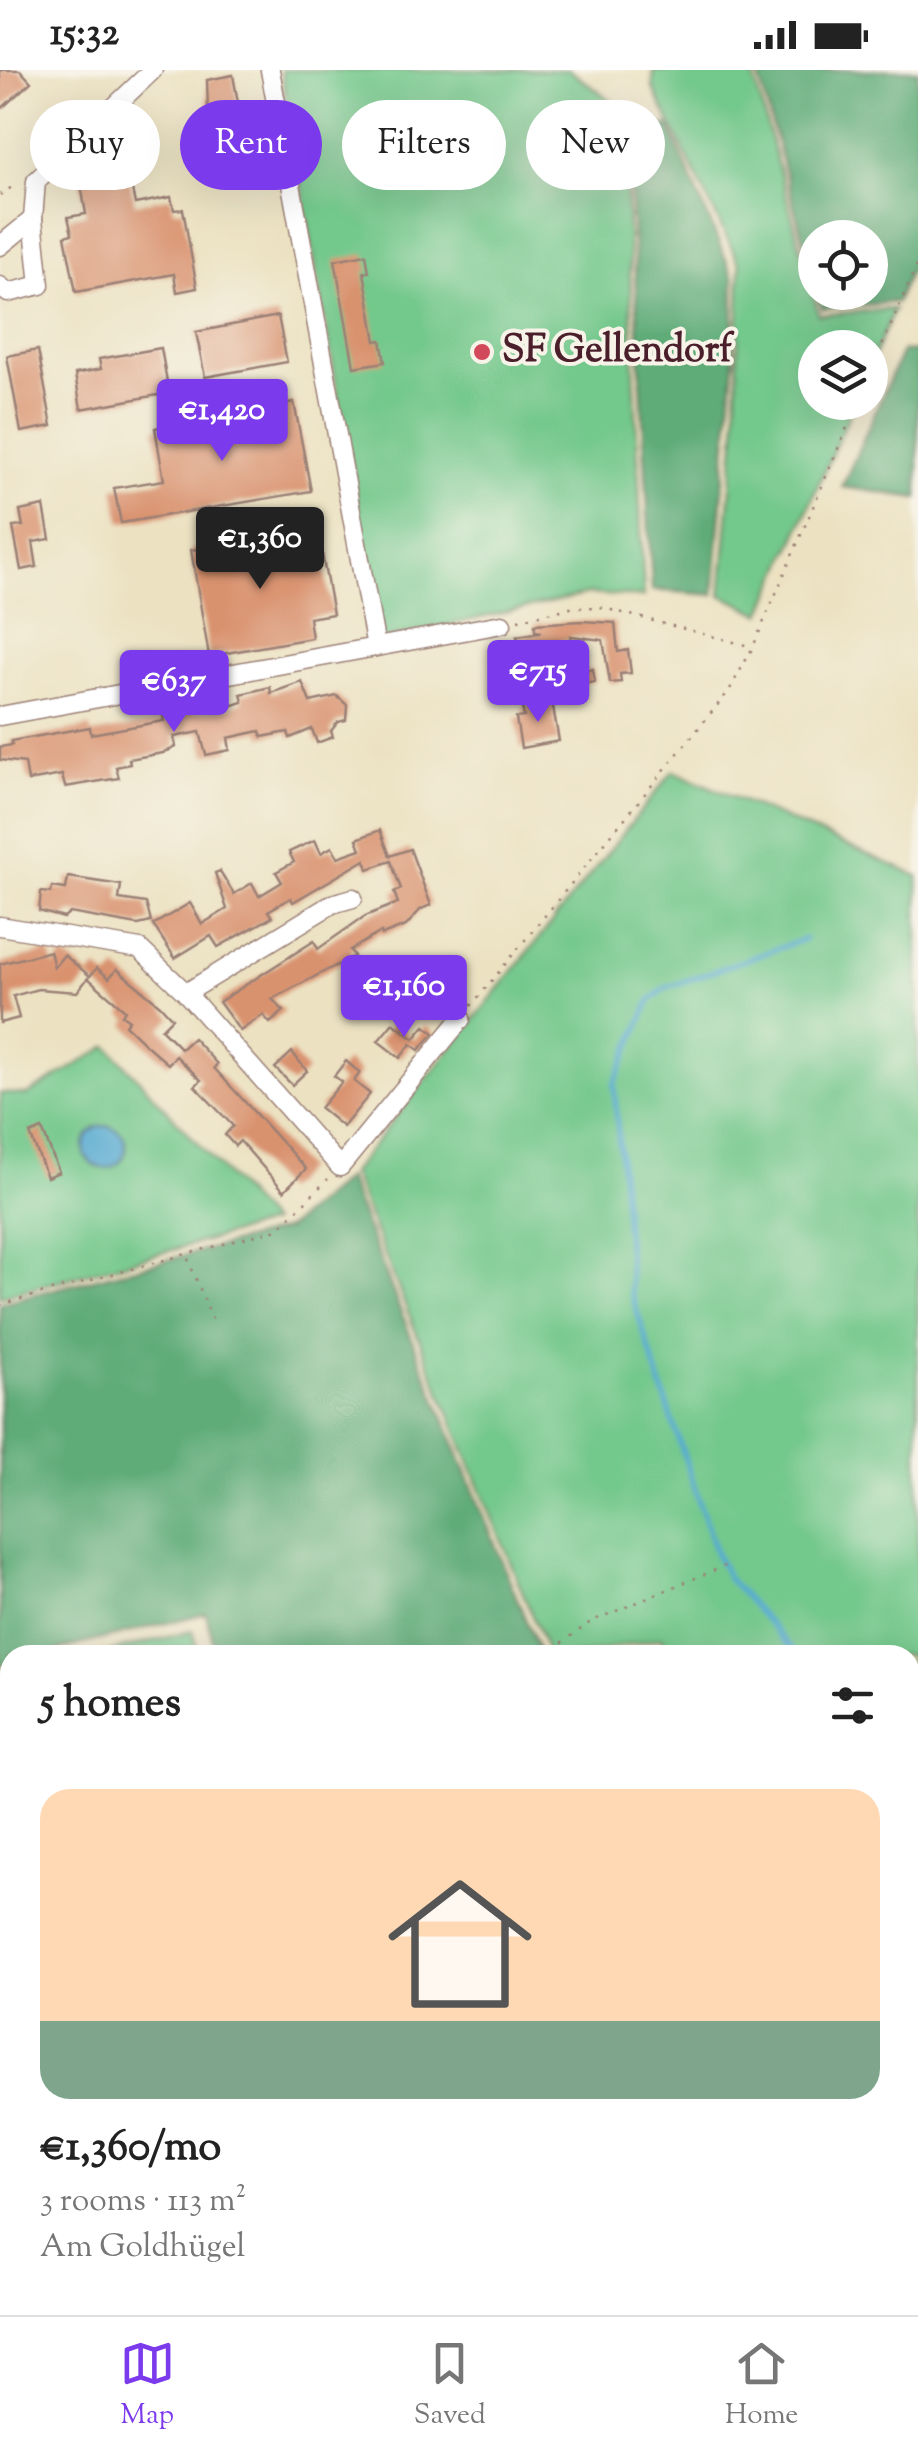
<!DOCTYPE html>
<meta charset="utf-8">
<style>
body{margin:0;font-family:"Sorts Mill Goudy",serif;background:#f2f2f2;color:#222;height:100vh;display:flex;flex-direction:column;font-size:38px;white-space:nowrap}
*{box-sizing:border-box;margin:0}
p{font-size:32px;color:#767676}
.icon{flex:none;width:55px;height:55px;fill:none;stroke:currentColor;stroke-width:2;stroke-linecap:round;stroke-linejoin:round}
.map{position:relative;flex:1;overflow:hidden}
.sheet{position:absolute;left:0px;top:1575px;width:920px;height:670px;display:flex;flex-direction:column;background:#fff;border-radius:30px 30px 0 0;box-shadow:0 10px 40px #0002}
.sheet>*{flex:none}
.top-card{position:absolute;left:30px;top:30px;width:860px;height:90px;display:flex;gap:20px}
.tools{position:absolute;left:798px;top:150px;display:grid;gap:20px}
.tools a{display:grid;place-items:center;width:90px;height:90px;border-radius:50%;background:#fff;box-shadow:0 10px 40px #0002;font-size:50px}
.price{position:absolute;translate:-50% -85px;padding:0 22px;border-radius:10px;background:#7c3aed;color:#fff;font-size:32px;line-height:65px;filter:drop-shadow(0 2px 5px #0008)}
.price::after{content:'';position:absolute;left:50%;top:60px;width:30px;height:22px;margin-left:-15px;background:inherit;clip-path:polygon(0 0,100% 0,50% 100%)}
.price.active{background:#222;color:#fff}
ul{padding:0;list-style:none}
li{display:grid;align-content:center;gap:20px;height:530px;padding:0 40px}
li span{display:grid;place-items:center;height:310px;border-radius:30px;color:#555}
li>.icon{margin-inline-start:auto}
span .icon{width:180px;height:180px;fill:#fffc;stroke-width:1}
li b{font-size:42px}
h2{display:flex;justify-content:space-between;align-items:center;height:120px;padding:0 40px;font-size:42px}
.tag{padding:0 35px;border-radius:45px;background:#fff;box-shadow:0 10px 40px #0002;font-size:35px;line-height:90px}
.tag.active{background:#7c3aed;color:#fff}
.status{display:flex;justify-content:space-between;align-items:center;height:70px;padding:0 50px;background:#fff;direction:ltr}
.status svg{height:28px;fill:currentColor}
.menu{display:flex;justify-content:space-around;align-items:center;height:140px;border-top:2px solid #e0e0e0;background:#fff;font-size:28px;color:#767676}
.menu a{display:grid;justify-items:center;gap:5px}
.menu .active{color:#7c3aed}
.map>svg:first-child{display:block}
.green{fill:#73c88c;stroke:#5e745c;stroke-width:2.5}
.forest{fill:#5eac78;stroke:#546652;stroke-width:2.5}
.water{fill:#57aad2;stroke:#50647e;stroke-width:2.5}
.lines{fill:none;stroke-linecap:round;stroke-linejoin:round}
.stream{stroke:#57aad2;stroke-width:5}
.building{fill:#d9926e}
.minor-casing{stroke:#9b8076;stroke-width:21}
.path{stroke:#9b8076;stroke-width:2.5;stroke-dasharray:2.5 8;stroke-linecap:butt}
.minor{stroke:#fff;stroke-width:18}
.poi-dot{fill:#d1495b;stroke:#f7f3e8;stroke-width:4}
.labels{text-anchor:middle;dominant-baseline:central;stroke-width:8;stroke-linejoin:round;paint-order:stroke}
.poi-label{font-size:38px;font-weight:bold;fill:#4a1f2b;stroke:#f7f3e8;text-anchor:start}
</style>
<div class="status"><b>15:32</b><svg viewBox="0 0 49 12"><path d="M0 12V9h3v3zM5 12V6h3v6zM10 12V3h3v9zM15 12V0h3v12zM26 1h20v11H26zM47 4h2v5h-2z"/></svg></div>
<div class="map">
<svg width="918" height="2245" viewBox="0 0 918 2245">
<rect width="100%" height="100%" fill="#f7f3e8"/>
<filter id="ink" filterUnits="userSpaceOnUse"><feTurbulence type="fractalNoise" baseFrequency=".01" numOctaves="2"/><feDisplacementMap in="SourceGraphic" scale="20" xChannelSelector="R" yChannelSelector="G"/><feConvolveMatrix kernelMatrix="1 2 1 2 8 2 1 2 1" color-interpolation-filters="sRGB"/></filter>
<filter id="wash" filterUnits="userSpaceOnUse"><feTurbulence type="fractalNoise" baseFrequency=".0048" numOctaves="4" result="noise"/><feDisplacementMap in="SourceGraphic" scale="40" xChannelSelector="R" yChannelSelector="G"/><feGaussianBlur stdDeviation="2.25" result="paint"/><feColorMatrix in="noise" values="0 0 0 0 0 0 0 0 0 0 0 0 0 0 0 0 0 1.4 0 .05"/><feComposite in="paint" operator="in"/></filter>
<g filter="url(#wash)">
<rect width="100%" height="100%" fill="#ece2c2"/>
<g class="green">
<path d="M281,0h288l54,39 21,488 -56,-3 -207,46z"/>
<path d="M653,0h99l67,245 75,-6 -24,56v-17h-55v54l39,1 -92,211 -41,-19 15,-165 4,-165 -87,-177z"/>
<path d="M673,701l245,105v1340l-8,-4v-557h-244l-4,-17 -80,17h-34l-197,-482z"/>
<path d="M108,976l163,177 -271,74v-204l27,2z"/>
<path d="M192,1561l7,24h-100z"/>
<path d="M10,1608v373l-10,3v-373z"/>
</g>
<g class="forest">
<path d="M757,0h161v182l-22,50 -74,7 -5,-16 53,-1v-54h-55v46z"/>
<path d="M627,55l42,1 65,152v86l-20,231 -62,-5z"/>
<path d="M902,281l16,1v146l-76,-11z"/>
<path d="M347,1108l193,477h-324l-10,-42 -166,42h-30v8l-10,2v-362l286,-74z"/>
</g>
<circle class="water" cx="105" cy="1077" r="21"/>
<g class="lines">
<g class="stream">
<path d="M798,1585l-70,-77 -12,-24 -85,-261 -17,-208 36,-84 15,-13 140,-49"/>
<path d="M910,1708l8,8"/>
</g>
</g>
<g id="blocks">
<g class="building">
<path d="M0,0h20l11,12 -31,28z"/>
<path d="M233,5l8,44 -26,4 -2,-12 -5,1 -1,-32z"/>
<path d="M144,66l5,24 -16,3 2,7 -7,1 7,33 36,-7 3,13 9,-1 14,79 -20,4 -3,-18 -98,18 -11,-56 7,-2 -4,-17 18,-3 -6,-35 24,-4 -3,-14 22,-4 -2,-15z"/>
<path d="M366,184l3,18h-5l12,69 5,-1 4,22 -31,5 -19,-107z"/>
<path d="M278,246l9,46 -82,15 -9,-45z"/>
<path d="M161,278l8,45 -88,16 -6,-35 26,-5 -2,-10z"/>
<path d="M38,280l14,76 -31,6 -14,-76z"/>
<path d="M294,332l17,89 -190,32 -7,-35 50,-8 -9,-52z"/>
<path d="M44,436l6,33 -17,3 4,25 -16,3 -8,-43 10,-1 -3,-15z"/>
<path d="M292,462l3,16 25,-5 13,71 -24,4 3,20 -103,18 -18,-106z"/>
<path d="M581,551l34,2 3,29 10,-2 3,23 -11,1 1,8 -11,1 -7,-43 -32,-4v4l-12,1 6,33 28,-5 2,13 -28,4 1,10 -27,5 -8,-51 -13,2 -3,-16 25,-4 -7,-1v-7z"/>
<path d="M302,612l8,20 27,-6 10,9 -1,15 -8,2 -7,9 2,6 -16,6 -5,-14 -22,9 -2,-6 -26,5 -2,-6 -32,7 2,12 -24,5 -6,-23 -26,5 2,10 -13,6 -34,6 1,5 -14,3 3,11 -54,9 -3,-12 -34,6 -3,-18 -25,-3v-13l12,-2 -1,-4 79,-14 1,7 73,-13 -1,-6 59,-6 21,-7 -2,-8 29,-7 1,6z"/>
<path d="M552,631l7,40 -38,7 -5,-30 8,-1 -2,-10z"/>
<path d="M380,760l10,26 20,-7 21,56 -10,4 -15,17 -24,9 -1,-3 -31,18 4,6 -82,43 12,12 -14,12 -7,-8 -23,16 -21,-29 95,-61 4,8 47,-33 33,-13 -4,-11 7,-3 -10,-28 -23,8 -3,-9 -72,42 -2,-4 -23,13 4,6 -54,30 -7,-11 -36,22 -22,-33 37,-22 12,21 25,-15 -12,-36 5,-2 14,23 18,-11 7,13 23,-14 -6,-10 18,-10 -5,-10 26,-12 6,13 11,-6 6,10 23,-8 -4,-10z"/>
<path d="M68,807l53,8 -2,14 27,4 5,19 -13,3 -68,-12 -6,5 -25,-7 2,-19 10,1 1,-6 14,2z"/>
<path d="M50,881l4,16 10,-12 26,21 7,-8 12,10 8,-9 43,36 12,13 -11,11 20,20 12,-11 24,26 -3,4 92,101 -22,22 -44,-50 -5,5 -10,-11 8,-9 -38,-40 6,-6 -25,-24 -8,8 -23,-20 -20,-19 4,-5 -7,-5 3,-5 -37,-32 -11,14 -39,-3 -25,7 6,22 -19,5v-59z"/>
<path d="M437,903l22,18 -14,18 -22,-18z"/>
<path d="M393,953l21,16 11,-13 9,7 -15,17 -8,-6 -11,14 -22,-17z"/>
<path d="M292,982l15,19 -15,14 -17,-17z"/>
<path d="M346,991l14,12 -6,8 16,13 -27,33 -23,-19 22,-26 -8,-6z"/>
<path d="M42,1059l17,43 -12,5 -17,-43z"/>
</g>
</g>
</g>
<g filter="url(#ink)">
<use href="#blocks" fill-opacity="0" stroke="#9b8076" stroke-width="2.5"/>
<g class="lines">
<g class="minor-casing">
<g id="minor">
<path d="M0,176l33,-27"/>
<path d="M0,216l8,7 32,-8 -7,-66 3,-38 117,-111"/>
<path d="M376,577l126,-23"/>
<path d="M0,646l376,-69 -106,-577"/>
<path d="M0,856l140,23 46,44 154,174 121,-148"/>
<path d="M186,923l146,-89 21,-6"/>
<path d="M0,2209h10"/>
<path d="M813,2235l105,9"/>
<path d="M105,2245v-10"/>
</g>
</g>
<g class="path">
<path d="M0,125l15,-10"/>
<path d="M870,304l48,-112"/>
<path d="M518,550l52,-12 30,-1 153,40"/>
<path d="M471,936l258,-315 24,-44 105,-245"/>
<path d="M188,1189l26,65"/>
<path d="M0,1235l278,-76 50,-50"/>
<path d="M545,1585l47,-34 135,-56"/>
</g>
<use href="#minor" class="minor"/>
</g>
</g>
<circle class="poi-dot" cx="482" cy="282" r="10"/>
<g class="labels">
<g class="poi-label">
<text x="502" y="282">SF Gellendorf</text>
</g>
</g>
</svg>
<div class="tools">
<a><svg class="icon" aria-label="locate" viewBox="0 0 24 24"><circle cx="12" cy="12" r="6"/><path d="M12 2v4M12 18v4M2 12h4M18 12h4"/></svg></a>
<a><svg class="icon" aria-label="layers" viewBox="0 0 24 24"><path d="M12 4l9 5-9 5-9-5zM3 14l9 5 9-5"/></svg></a>
</div>
<b class="price" style="left:222px;top:394px">€1,420</b>
<b class="price active" style="left:260px;top:522px">€1,360</b>
<b class="price" style="left:538px;top:655px">€715</b>
<b class="price" style="left:174px;top:665px">€637</b>
<b class="price" style="left:404px;top:970px">€1,160</b>
<div class="top-card">
<a class="tag">Buy</a>
<a class="tag active">Rent</a>
<a class="tag">Filters</a>
<a class="tag">New</a>
</div>
<section class="sheet">
<h2>5 homes<svg class="icon" aria-label="filters" viewBox="0 0 24 24"><path d="M4 7h16M4 17h16"/><circle cx="9" cy="7" r="2"/><circle cx="15" cy="17" r="2"/></svg></h2>
<ul>
<li><span style="background:linear-gradient(#ffd9b3 75%,#7fa58c 0)"><svg class="icon" aria-label="home" viewBox="0 0 24 24"><path d="M3 11l9-7 9 7M6 9v11h12V9"/></svg></span><div><b>€1,360/mo</b><p>3 rooms · 113 m²</p><p>Am Goldhügel</p></div></li>
</ul>
</section>
</div>
<nav class="menu">
<a class="active"><svg class="icon" aria-label="map" viewBox="0 0 24 24"><path d="M3 6l6-2 6 2 6-2v14l-6 2-6-2-6 2zM9 4v14M15 6v14"/></svg>Map</a>
<a><svg class="icon" aria-label="saved" viewBox="0 0 24 24"><path d="M7 4h10v16l-5-4-5 4z"/></svg>Saved</a>
<a><svg class="icon" aria-label="home" viewBox="0 0 24 24"><path d="M3 11l9-7 9 7M6 9v11h12V9"/></svg>Home</a>
</nav>
